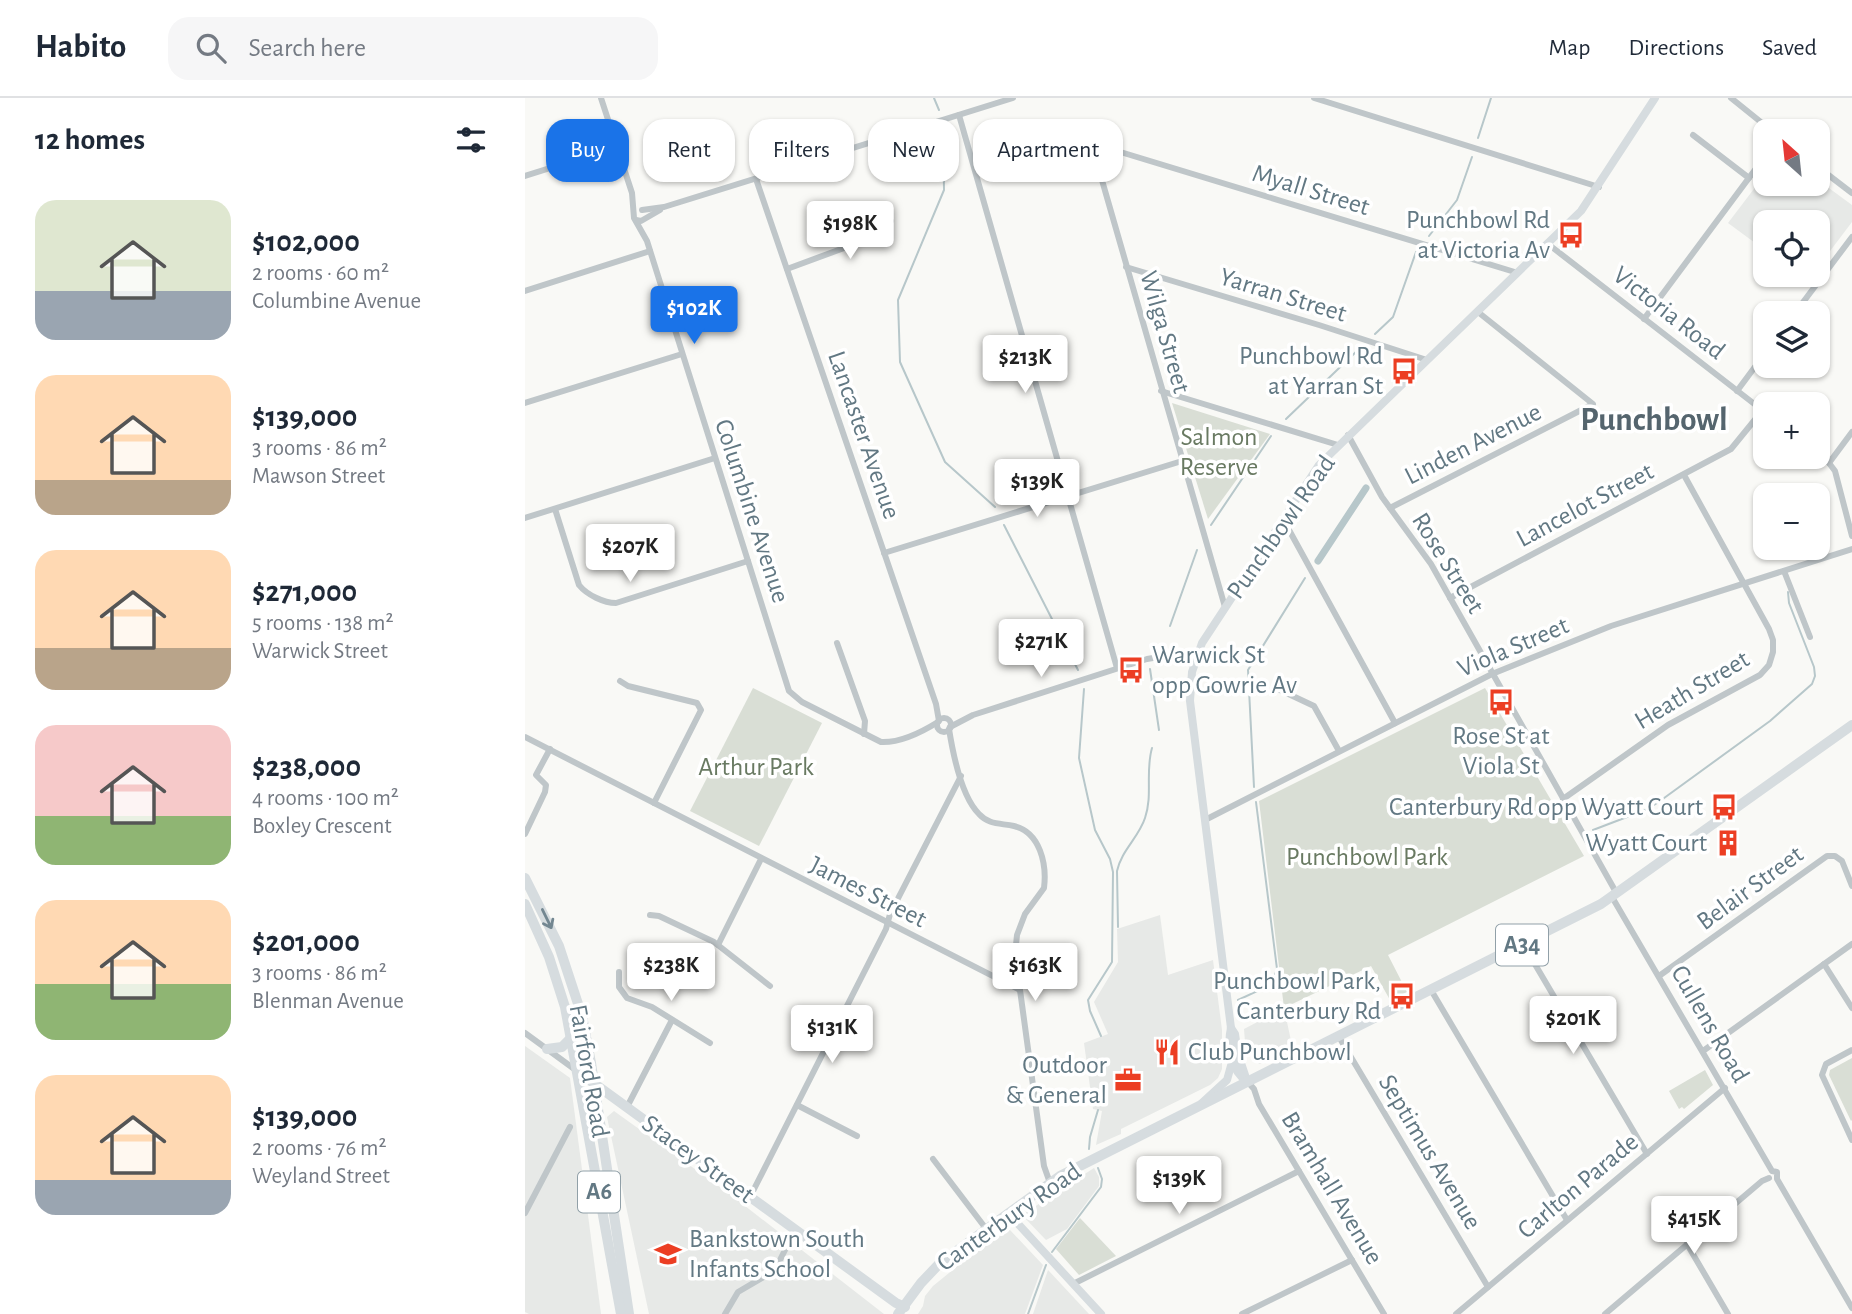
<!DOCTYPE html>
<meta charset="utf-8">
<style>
body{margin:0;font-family:"Alegreya Sans",sans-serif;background:#f6f6f7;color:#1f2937;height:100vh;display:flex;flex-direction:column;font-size:26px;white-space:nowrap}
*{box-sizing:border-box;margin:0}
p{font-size:23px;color:#747a83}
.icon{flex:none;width:38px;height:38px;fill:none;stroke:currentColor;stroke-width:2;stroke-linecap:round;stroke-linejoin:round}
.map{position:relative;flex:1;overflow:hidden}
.sheet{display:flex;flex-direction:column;background:#fff;width:525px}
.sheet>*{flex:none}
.hud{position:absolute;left:21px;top:21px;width:665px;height:63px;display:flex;gap:14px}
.needle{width:46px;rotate:333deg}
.controls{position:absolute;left:1228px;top:21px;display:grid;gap:14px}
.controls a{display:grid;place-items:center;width:77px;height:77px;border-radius:14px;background:#fff;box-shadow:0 2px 5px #0004;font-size:35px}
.price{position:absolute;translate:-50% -60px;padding:0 16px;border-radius:7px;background:#fff;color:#222;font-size:23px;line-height:46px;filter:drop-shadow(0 2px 4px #0008)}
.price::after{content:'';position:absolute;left:50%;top:42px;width:21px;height:16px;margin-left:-10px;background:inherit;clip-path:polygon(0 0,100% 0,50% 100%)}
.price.selected{background:#1a73e8;color:#fff}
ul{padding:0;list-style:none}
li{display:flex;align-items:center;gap:21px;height:175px;padding:0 35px}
li span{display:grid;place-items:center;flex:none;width:196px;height:140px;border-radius:21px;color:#555}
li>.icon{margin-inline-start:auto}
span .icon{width:84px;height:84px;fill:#fffc;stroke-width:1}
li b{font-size:30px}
h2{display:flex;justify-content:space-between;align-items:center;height:84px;padding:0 35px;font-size:30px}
.chip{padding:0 24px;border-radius:21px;background:#fff;box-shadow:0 2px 5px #0004;font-size:24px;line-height:63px}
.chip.selected{background:#1a73e8;color:#fff}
header{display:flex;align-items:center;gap:42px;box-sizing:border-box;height:98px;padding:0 35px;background:#fff;border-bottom:2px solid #e0e1e3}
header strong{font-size:33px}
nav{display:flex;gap:38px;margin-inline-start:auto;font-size:24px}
.search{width:490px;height:63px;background:#f6f6f7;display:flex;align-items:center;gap:18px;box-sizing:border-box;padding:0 24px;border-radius:21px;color:#747a83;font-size:26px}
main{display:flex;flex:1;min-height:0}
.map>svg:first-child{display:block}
.built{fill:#e7e9e7}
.green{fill:#d9ded5}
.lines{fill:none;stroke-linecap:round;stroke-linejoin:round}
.stream{stroke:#b7c7ca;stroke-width:2}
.canal{stroke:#b7c7ca;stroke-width:7}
.minor{stroke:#bfc6c9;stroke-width:6}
.major{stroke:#d6dcdf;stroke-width:8}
.highway{stroke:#d6dcdf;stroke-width:10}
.oneway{stroke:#738791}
.labels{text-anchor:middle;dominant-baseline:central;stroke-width:7;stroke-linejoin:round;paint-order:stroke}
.shield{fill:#fff;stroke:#91a0a8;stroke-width:2}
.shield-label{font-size:24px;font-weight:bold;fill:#627883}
.street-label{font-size:26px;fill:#627883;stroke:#fff}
.poi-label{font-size:26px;fill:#627883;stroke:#fff;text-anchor:end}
.park-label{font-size:26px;fill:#697a62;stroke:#fff}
.district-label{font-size:33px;font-weight:bold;fill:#55656e;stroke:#fff}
</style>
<header>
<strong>Habito</strong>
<div class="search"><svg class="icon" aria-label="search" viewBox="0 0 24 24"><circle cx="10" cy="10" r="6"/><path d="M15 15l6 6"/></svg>Search here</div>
<nav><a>Map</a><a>Directions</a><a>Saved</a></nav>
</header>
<main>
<section class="sheet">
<h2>12 homes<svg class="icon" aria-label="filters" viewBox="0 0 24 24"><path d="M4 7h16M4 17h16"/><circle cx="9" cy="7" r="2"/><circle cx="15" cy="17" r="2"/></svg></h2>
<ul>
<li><span style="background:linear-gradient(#dfe7d0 65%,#9aa5b1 0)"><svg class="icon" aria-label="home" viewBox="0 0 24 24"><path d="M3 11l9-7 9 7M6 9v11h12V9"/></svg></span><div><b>$102,000</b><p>2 rooms · 60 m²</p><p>Columbine Avenue</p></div></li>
<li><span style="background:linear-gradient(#ffd9b3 75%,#b9a48a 0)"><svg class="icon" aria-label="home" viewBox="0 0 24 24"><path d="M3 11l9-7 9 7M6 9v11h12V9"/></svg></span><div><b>$139,000</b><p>3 rooms · 86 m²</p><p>Mawson Street</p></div></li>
<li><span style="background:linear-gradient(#ffd9b3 70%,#b9a48a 0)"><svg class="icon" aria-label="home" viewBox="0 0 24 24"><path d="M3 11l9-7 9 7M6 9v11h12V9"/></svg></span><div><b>$271,000</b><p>5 rooms · 138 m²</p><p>Warwick Street</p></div></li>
<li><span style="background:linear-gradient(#f6c9c9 65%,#8fb573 0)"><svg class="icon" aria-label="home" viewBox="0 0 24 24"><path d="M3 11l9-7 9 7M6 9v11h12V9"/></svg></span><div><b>$238,000</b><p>4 rooms · 100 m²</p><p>Boxley Crescent</p></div></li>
<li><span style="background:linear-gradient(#ffd9b3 60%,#8fb573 0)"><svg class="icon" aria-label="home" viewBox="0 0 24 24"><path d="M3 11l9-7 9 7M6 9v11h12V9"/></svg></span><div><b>$201,000</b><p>3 rooms · 86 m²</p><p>Blenman Avenue</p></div></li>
<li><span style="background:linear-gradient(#ffd9b3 75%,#9aa5b1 0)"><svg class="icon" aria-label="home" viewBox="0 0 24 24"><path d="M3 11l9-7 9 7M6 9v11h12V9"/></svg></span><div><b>$139,000</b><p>2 rooms · 76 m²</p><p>Weyland Street</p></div></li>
</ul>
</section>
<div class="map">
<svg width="1327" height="1216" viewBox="0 0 1327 1216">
<rect width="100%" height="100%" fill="#f9f9f6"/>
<g class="built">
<path d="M1241,75v11h52v-4l34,25v17l-34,45v-45h-52v29l-38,-28z"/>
<path d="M635,817l8,60 45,-15 9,70v39l-4,9 -8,7 -89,44v5l-25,11 6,-34 -9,-2 -9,-66 24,-9 -14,-32 24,-40 -1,-33z"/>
<path d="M759,910l9,42 -34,14 -6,-4 -8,-18 -1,-13z"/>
<path d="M0,948l45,32 31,236h-72l-4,-2z"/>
<path d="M89,1013l117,84 153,119h-235l-42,-197z"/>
<path d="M569,1070l5,9v9l-32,43 -21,11 -24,-25z"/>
<path d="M478,1131l7,1 33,35 -18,49h-107l5,-8 2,-10 8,-10z"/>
<path d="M523,1172l41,44h-56z"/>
</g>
<g class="green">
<path d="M647,305l98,31 -62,85z"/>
<path d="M228,590l69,35 -63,123 -69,-35z"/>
<path d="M960,590l99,168 -196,99 19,37 -17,8 -19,-34 -87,42 -25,-207z"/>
<path d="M1327,960v62l-1,1 -22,-46 1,-5z"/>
<path d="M1180,972l8,15 -29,24 -2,-2 -3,2 -10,-18z"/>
<path d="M555,1120l36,38 -37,19 -23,-26z"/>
</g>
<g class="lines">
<g class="stream">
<path d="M409,0l5,12"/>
<path d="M418,33l1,59 -46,110 2,62 45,100 50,45"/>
<path d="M953,40l13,-40"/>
<path d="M904,138l28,-36 15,-43"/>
<path d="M850,236l18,-17 23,-65"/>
<path d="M761,321l73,-70"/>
<path d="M479,427l74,145"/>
<path d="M686,427l60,-89"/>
<path d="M645,528l27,-76"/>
<path d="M625,571l9,61"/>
<path d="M559,591l-5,69 16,72 15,29 3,13 -1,90 -24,38 2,11 11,25"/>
<path d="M729,689l-6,-117 57,-92"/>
<path d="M731,704l21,167 -5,15"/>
<path d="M1068,732l55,-21 12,-8 110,-80 42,-37 3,-8 -1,-9 -25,-64 -1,-11"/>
<path d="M593,829l-1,-56c4,-20 22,-34 28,-53 8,-23 0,-46 7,-70"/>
<path d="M713,902l41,-19"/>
<path d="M564,1051l1,-12 8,-27"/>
<path d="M527,1154l49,-65 1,-8 -4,-11"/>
<path d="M503,1216l18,-49"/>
</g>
<path class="canal" d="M793,463l48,-73"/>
<g class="minor">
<path d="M76,0l31,95 2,25 13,23 142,450 13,11 79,40c20,1 41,-10 57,-20"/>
<path d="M789,0l285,89"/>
<path d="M1206,0l41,33"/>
<path d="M434,17l158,553"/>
<path d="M1168,37l56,43"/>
<path d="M1293,69l34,26"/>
<path d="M0,78l92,-29"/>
<path d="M231,81l180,525 3,17"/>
<path d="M117,112l22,-3 349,-109"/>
<path d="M111,122l5,1 19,-11"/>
<path d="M1023,146l218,169"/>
<path d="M601,169l193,58 108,35"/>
<path d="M262,171l84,-31 10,-6 10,-11"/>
<path d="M0,193l125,-40"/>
<path d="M1270,215l57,-76"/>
<path d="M1119,221l122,-164"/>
<path d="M636,293l177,54"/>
<path d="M1212,293l29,-39"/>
<path d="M0,305l157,-49"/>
<path d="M823,337l34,62 49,67 186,330"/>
<path d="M1293,356l11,9 6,8 17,65"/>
<path d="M1304,365l23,-31"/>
<path d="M865,410l203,-104 -115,-92"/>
<path d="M30,411l24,76c8,10 25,18 37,18l132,-42"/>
<path d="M0,420l190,-60"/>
<path d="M758,421l112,204"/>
<path d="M359,455l298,-92"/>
<path d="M1259,473l26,66"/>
<path d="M925,500l281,-149 31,-38"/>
<path d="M700,509l-132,-458 11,-2 414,126"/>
<path d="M312,545l28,78 -1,13"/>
<path d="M95,583l8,5 69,17 4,7 -47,93"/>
<path d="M755,592l34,16 25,45"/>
<circle cx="419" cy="627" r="7"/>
<path d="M425,629l23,-12 174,-56 12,-2 34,7"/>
<path d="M424,631c4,25 12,67 30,85 10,11 21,9 35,12 26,6 33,38 30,62l-19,26 -8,21 -2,20 5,35"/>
<path d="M0,639l495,253 24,176 6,17"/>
<path d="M1038,701l105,-74 92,-50 9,-10 4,-13v-12l-4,-11 -85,-154"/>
<path d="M680,722l287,-146 119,-48 241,-77"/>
<path d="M0,736l20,-42 1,-7 -10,-10 14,-26"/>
<path d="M1087,799l160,274 5,1v7l75,129"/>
<path d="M125,817l9,1 55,26 56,44"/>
<path d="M998,846l124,210"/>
<path d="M193,847l43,-86"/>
<path d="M1299,866l28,44"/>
<path d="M94,874v15l8,11 25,9 58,36"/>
<path d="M1134,878l168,-120h8l7,5 10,25"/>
<path d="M906,892l136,230"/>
<path d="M0,935l52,38"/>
<path d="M814,939l149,250"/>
<path d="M1327,952l-26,14 -4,11 30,65"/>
<path d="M1178,953l149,-107"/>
<path d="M722,983l7,8 5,15 125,210"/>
<path d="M272,1007l60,31"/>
<path d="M102,1009l45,-87"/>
<path d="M408,1061l54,71"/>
<path d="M225,1099l136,-268 4,-15 71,-138"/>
<path d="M0,1115l45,-86"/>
<path d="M1162,1146l41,70"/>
<path d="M548,1186l226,-113"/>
<path d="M200,1216l13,-22 29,-17 10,-9 18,-36"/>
<path d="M717,1216l110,-54"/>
<path d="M931,1216l269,-226"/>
<path d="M1080,1216l157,-133 7,-3"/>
</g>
<g class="major">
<path d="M706,930l4,6 3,20 9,27"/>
<path d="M722,983c-16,-9 -20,-36 -16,-53l-41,-327 2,-29 10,-29 117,-178 262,-254 74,-113"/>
<path d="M677,1005l25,-23 5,-18"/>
<path d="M483,1115l93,101"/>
</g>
<g class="highway">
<path d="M0,780l34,68 23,70 9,47 38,251"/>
<path d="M0,806l24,53 16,50 56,307"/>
<path d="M22,951l15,-2 9,-9"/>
<path d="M52,973l319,232 9,4"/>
<path d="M373,1216l23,-31 19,-20 120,-87 541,-272 251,-179"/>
</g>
</g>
<defs><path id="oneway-shaft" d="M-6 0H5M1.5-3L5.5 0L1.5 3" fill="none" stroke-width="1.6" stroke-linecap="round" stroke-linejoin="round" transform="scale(1.75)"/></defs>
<use class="oneway" href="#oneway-shaft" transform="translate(22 821) rotate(64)"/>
<defs>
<g id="bus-bare" transform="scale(2.1)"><path d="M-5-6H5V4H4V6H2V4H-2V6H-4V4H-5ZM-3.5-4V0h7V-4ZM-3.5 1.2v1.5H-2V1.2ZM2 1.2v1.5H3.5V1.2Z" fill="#ec3e23" stroke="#fff" stroke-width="2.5" paint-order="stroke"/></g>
<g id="building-bare" transform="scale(2.1)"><path d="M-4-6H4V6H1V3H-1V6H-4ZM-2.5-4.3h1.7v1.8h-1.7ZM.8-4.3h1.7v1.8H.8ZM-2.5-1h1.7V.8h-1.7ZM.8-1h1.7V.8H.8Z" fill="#ec3e23" stroke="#fff" stroke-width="2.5" paint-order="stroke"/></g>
<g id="restaurant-bare" transform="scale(2.1)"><path d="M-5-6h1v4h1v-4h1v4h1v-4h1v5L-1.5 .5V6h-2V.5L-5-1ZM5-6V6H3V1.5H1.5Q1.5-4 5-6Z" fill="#ec3e23" stroke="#fff" stroke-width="2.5" paint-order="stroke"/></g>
<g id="office-bare" transform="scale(2.1)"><path d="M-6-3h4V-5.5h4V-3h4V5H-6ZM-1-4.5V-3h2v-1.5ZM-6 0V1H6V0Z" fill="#ec3e23" stroke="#fff" stroke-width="2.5" paint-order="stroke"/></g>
<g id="school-bare" transform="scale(2.1)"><path d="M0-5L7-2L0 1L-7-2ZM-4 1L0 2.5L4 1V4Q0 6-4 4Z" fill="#ec3e23" stroke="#fff" stroke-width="2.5" paint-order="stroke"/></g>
</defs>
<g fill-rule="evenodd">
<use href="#bus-bare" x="1046" y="137"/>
<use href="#bus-bare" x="879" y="273"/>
<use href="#bus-bare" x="606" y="572"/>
<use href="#bus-bare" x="976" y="604"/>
<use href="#bus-bare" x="1199" y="709"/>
<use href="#building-bare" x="1203" y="745"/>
<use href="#bus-bare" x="877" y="898"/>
<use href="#restaurant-bare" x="642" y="954"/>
<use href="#office-bare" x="603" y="982"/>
<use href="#school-bare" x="143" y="1156"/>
</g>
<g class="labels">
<g class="shield">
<rect x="971" y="826.5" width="52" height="41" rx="5"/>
<rect x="53" y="1073.5" width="42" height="41" rx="5"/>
</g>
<g class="shield-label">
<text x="997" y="847">A34</text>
<text x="74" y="1094">A6</text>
</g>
<g class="street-label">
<text transform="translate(786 92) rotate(17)">Myall Street</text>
<text transform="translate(758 197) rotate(17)">Yarran Street</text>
<text transform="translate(1144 215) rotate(38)">Victoria Road</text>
<text transform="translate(640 234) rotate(74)">Wilga Street</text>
<text transform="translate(339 337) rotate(71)">Lancaster Avenue</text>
<text transform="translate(948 346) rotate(-27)">Linden Avenue</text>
<text transform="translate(1060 407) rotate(-28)">Lancelot Street</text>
<text transform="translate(227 413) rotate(72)">Columbine Avenue</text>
<text transform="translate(756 429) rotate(-55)">Punchbowl Road</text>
<text transform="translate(923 465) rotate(58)">Rose Street</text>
<text transform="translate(988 549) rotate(-23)">Viola Street</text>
<text transform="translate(1167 592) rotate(-31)">Heath Street</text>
<text transform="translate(1225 790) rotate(-36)">Belair Street</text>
<text transform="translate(343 794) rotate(27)">James Street</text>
<text transform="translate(1185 926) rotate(60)">Cullens Road</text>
<text transform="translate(64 973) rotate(80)">Fairford Road</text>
<text transform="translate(905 1054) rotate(59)">Septimus Avenue</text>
<text transform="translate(173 1061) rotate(36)">Stacey Street</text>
<text transform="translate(1053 1088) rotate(-40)">Carlton Parade</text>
<text transform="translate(807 1090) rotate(59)">Bramhall Avenue</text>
<text transform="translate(484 1119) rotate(-35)">Canterbury Road</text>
</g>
<g class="poi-label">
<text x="1025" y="122">Punchbowl Rd<tspan x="1025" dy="30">at Victoria Av</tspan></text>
<text x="858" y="258">Punchbowl Rd<tspan x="858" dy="30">at Yarran St</tspan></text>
<text x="627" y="557" text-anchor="start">Warwick St<tspan x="627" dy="30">opp Gowrie Av</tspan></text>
<text x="976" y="638" text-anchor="middle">Rose St at<tspan x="976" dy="30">Viola St</tspan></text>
<text x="1178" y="709">Canterbury Rd opp Wyatt Court</text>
<text x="1182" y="745">Wyatt Court</text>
<text x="856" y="883">Punchbowl Park,<tspan x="856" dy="30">Canterbury Rd</tspan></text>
<text x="663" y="954" text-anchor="start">Club Punchbowl</text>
<text x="582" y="967">Outdoor<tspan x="582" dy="30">&amp; General</tspan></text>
<text x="164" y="1141" text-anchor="start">Bankstown South<tspan x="164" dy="30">Infants School</tspan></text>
</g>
<g class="park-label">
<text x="694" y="339">Salmon<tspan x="694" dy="30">Reserve</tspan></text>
<text x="231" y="669">Arthur Park</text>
<text x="842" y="759">Punchbowl Park</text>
</g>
<g class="district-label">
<text x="1129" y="322">Punchbowl</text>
</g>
</g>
</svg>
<div class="controls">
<a><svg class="needle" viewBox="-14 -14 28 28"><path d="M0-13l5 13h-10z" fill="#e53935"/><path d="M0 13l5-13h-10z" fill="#747a83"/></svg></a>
<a><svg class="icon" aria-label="locate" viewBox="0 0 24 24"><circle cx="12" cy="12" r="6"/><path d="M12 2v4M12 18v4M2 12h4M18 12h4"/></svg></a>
<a><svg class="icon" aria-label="layers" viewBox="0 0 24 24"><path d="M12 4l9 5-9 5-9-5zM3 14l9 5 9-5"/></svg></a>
<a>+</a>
<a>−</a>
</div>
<b class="price" style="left:325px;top:163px">$198K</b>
<b class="price selected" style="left:169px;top:248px">$102K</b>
<b class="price" style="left:500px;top:297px">$213K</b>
<b class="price" style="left:512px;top:421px">$139K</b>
<b class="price" style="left:105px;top:486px">$207K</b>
<b class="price" style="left:516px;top:581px">$271K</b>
<b class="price" style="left:146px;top:905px">$238K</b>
<b class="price" style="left:510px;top:905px">$163K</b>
<b class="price" style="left:1048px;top:958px">$201K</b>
<b class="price" style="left:307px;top:967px">$131K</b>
<b class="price" style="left:654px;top:1118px">$139K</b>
<b class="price" style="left:1169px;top:1158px">$415K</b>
<div class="hud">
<a class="chip selected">Buy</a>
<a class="chip">Rent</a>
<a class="chip">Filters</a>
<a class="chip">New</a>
<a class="chip">Apartment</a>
</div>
</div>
</main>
